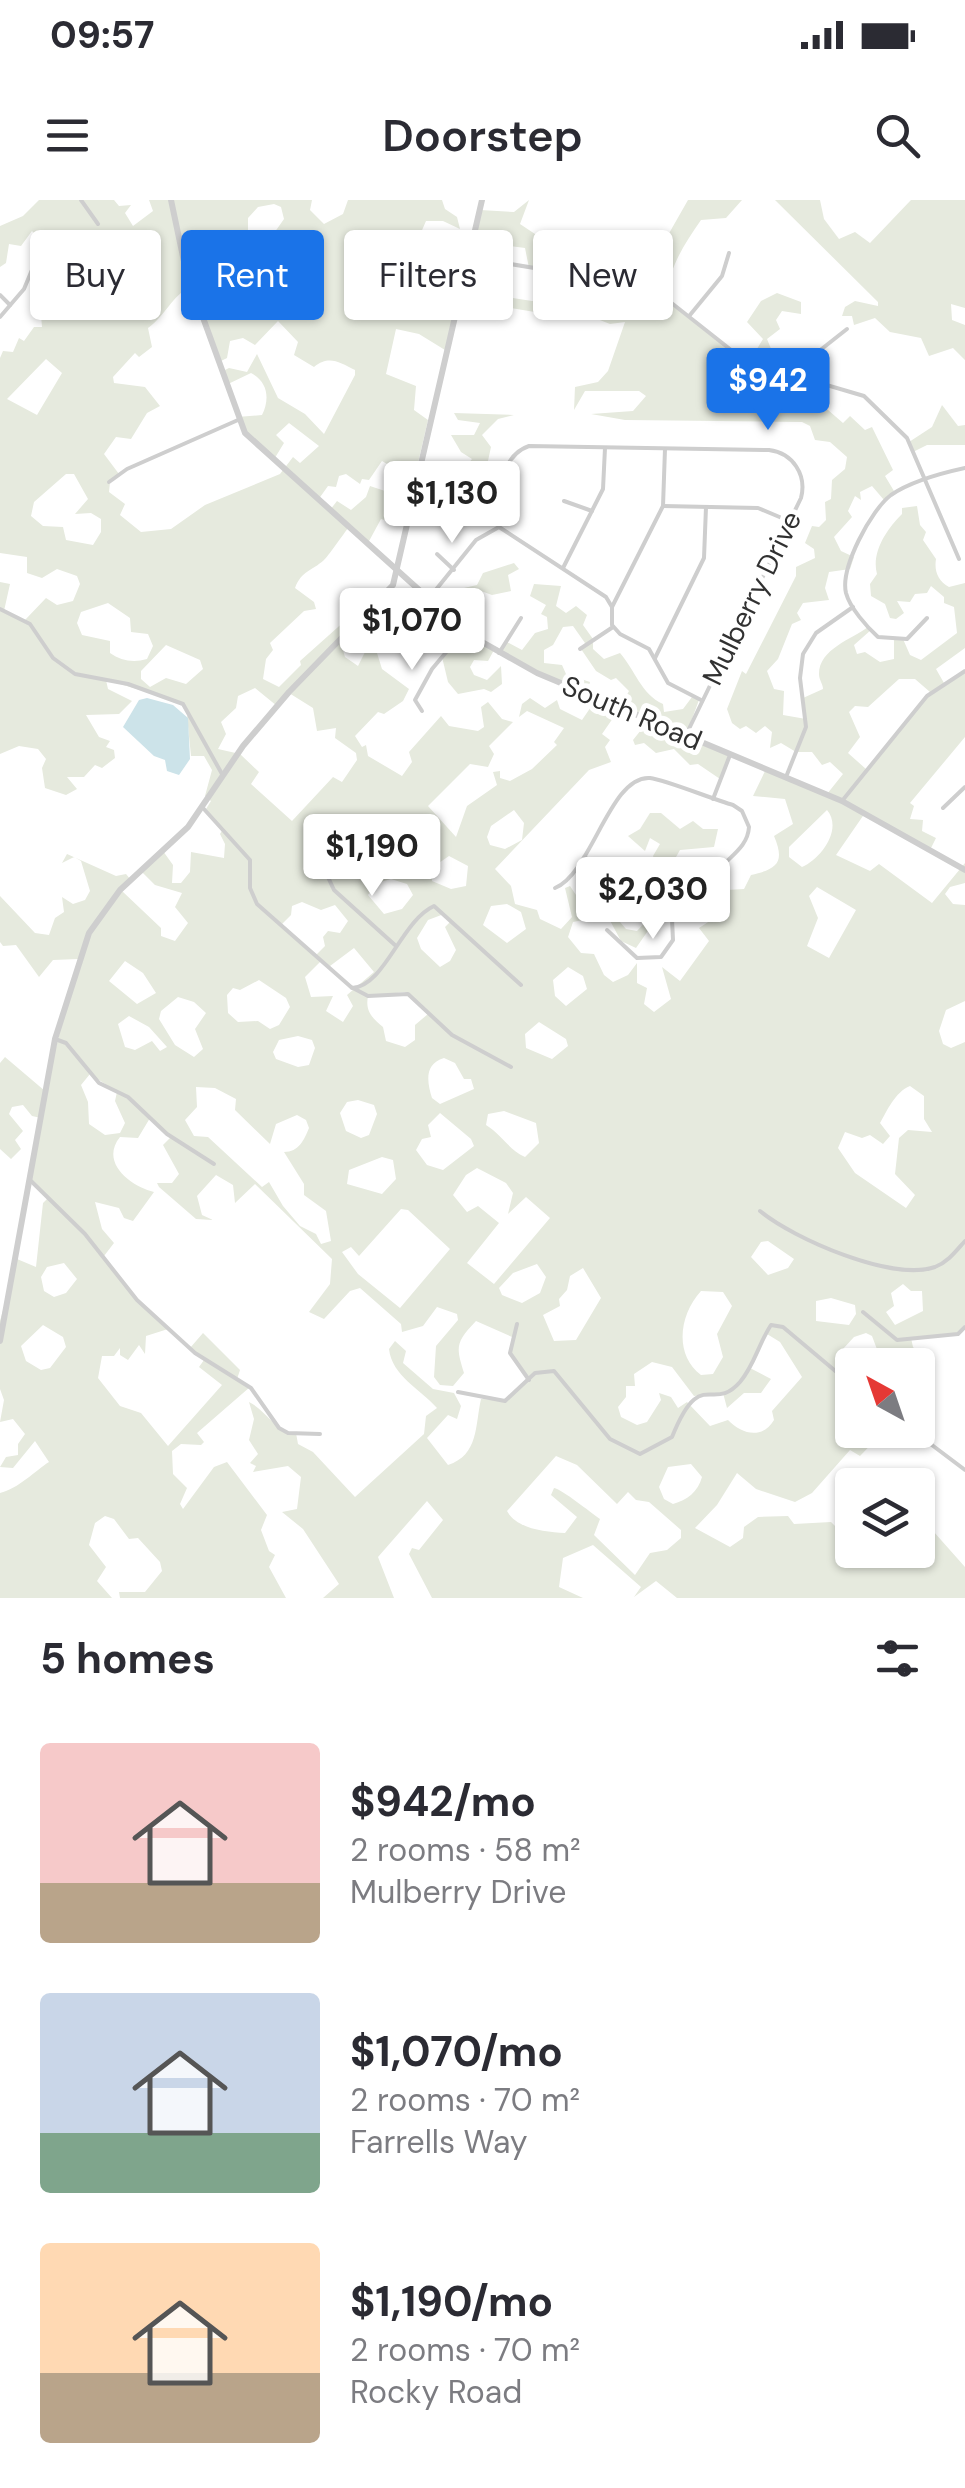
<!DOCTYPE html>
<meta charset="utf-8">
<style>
body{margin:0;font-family:"DM Sans",sans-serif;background:#f2f2f3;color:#2b2b33;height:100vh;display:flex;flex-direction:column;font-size:38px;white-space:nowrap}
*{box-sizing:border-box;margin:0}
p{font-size:32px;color:#7c7c81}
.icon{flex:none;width:55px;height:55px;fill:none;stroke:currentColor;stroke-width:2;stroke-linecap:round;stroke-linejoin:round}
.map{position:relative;height:1398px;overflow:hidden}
.sheet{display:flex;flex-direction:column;background:#fff;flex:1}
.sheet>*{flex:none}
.hud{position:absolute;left:30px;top:30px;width:905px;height:90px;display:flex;gap:20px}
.needle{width:65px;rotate:320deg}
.controls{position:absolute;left:835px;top:1148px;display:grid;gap:20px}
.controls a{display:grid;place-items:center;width:100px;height:100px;border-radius:10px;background:#fff;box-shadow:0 2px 8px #0004;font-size:50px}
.price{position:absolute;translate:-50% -85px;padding:0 22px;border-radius:10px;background:#fff;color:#222;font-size:32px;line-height:65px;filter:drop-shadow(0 2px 5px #0008)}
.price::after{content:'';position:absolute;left:50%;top:60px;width:30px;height:22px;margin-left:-15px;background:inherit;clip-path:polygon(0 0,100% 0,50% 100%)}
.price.current{background:#1a73e8;color:#fff}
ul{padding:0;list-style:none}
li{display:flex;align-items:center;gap:30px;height:250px;padding:0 40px}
li span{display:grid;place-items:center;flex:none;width:280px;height:200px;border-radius:10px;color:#555}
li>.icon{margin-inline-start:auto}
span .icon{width:120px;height:120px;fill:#fffc;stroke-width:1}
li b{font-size:42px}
h2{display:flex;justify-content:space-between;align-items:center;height:120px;padding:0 40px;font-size:42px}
.pill{padding:0 35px;border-radius:10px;background:#fff;box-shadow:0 2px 8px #0004;font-size:35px;line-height:90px}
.pill.current{background:#1a73e8;color:#fff}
.status{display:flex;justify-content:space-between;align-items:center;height:70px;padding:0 50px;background:#fff;direction:ltr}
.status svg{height:28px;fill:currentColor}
header{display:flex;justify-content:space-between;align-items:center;height:130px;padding:0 40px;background:#fff;font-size:45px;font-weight:600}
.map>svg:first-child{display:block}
.green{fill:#e6eade;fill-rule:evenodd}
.water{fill:#cce3e9}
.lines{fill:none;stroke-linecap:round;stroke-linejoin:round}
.minor{stroke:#cecece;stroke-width:4}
.tertiary{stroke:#cecece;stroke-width:6}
.labels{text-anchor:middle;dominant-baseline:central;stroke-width:10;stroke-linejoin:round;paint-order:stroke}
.street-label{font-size:28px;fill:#313131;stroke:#fff}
</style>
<div class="status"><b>09:57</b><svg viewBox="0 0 49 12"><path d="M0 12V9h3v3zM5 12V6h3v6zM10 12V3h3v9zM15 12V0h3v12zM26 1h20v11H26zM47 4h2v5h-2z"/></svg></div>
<header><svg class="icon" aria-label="menu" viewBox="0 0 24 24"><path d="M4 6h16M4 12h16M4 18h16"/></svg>Doorstep<svg class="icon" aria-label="search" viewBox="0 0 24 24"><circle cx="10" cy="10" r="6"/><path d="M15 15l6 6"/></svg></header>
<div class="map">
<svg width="965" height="1398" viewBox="0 0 965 1398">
<rect width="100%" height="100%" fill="#fff"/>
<g class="green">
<path d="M39,0h75l5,6 12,-1 -6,8 8,13 20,-15 -4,-11h163l-2,10 14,14 19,-10 5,-14h94l3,9 12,8 3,12 -17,-8h-17l-13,30 18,8 -24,26 25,23 9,-1 3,-7 12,3 -11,47 -26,-16 -23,-5 -10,45 30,12 -2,24 14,10 -14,60 -32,-19 -13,19 -7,-1 -2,5 -14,-10 -7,2 -3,11 -8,-1 -10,14 12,10 7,-9 14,9 15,-13 4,-11 39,13 -6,27 -22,-7 -13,24 -19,-16c-5,6 -22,31 -25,33 -12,11 -22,10 -29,28l19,14 2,7 -12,2 -34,32 3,7 -7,9 -3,20 16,8 22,-22 -1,-4 75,-67 5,6 -40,40 5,17 13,9 9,-18 10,5 5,16 27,20 -6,12 -19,13 -6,-2 -23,24 7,11 4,-2 2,11 34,20 10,-14 -3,-10 32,-36 8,10 29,5 6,-4 -3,-20 7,-5 14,17 11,3 -24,24 5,8 -6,13 -18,-3 -42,42 28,31 11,-31 30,-21 -4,-13 7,-1v7l10,3 22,-12 25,-24 -3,-3 10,-14 -37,-17 -8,6 3,-13 8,-6 15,10 12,-8 3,9 22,11 15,-22 23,9 9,-16 -13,-13 -5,2 -15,-9 -15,-22 4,-6 -12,-17 -10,1 -10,18 -9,5v13l18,2 4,9 24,8 -3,11 -88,-40 6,-12 17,9 13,-17 13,-4 -1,-12 -6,-3 5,-9 -16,-9 4,-12 27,2 -5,20 10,7 10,-7 11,9 -4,10 10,14v10l11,10 16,-6c15,17 21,41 43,51l1,8 19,-3 9,-12 7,3 -13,35 43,19 -9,25 -22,-15 -8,1 -16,-16 -18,4 -12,-10 -9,2 -2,-5 16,-20 -29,-12 -18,26 8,6 -5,7 6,15 -22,8 -94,99 16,17 4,18 22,6 3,9 21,10 11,-12 -7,-29 5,-2 6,9 11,1 18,-24 8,9 -10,21 23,27 11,2 13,-14 2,8 -16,23 -15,-7 -14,-26 -34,7 -5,15 13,16 13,1 10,21 9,7 15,-7 9,-12v20l10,5 -3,16 10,8 17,-13 -9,-32 18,14 29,-40 -10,-13 23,-15 7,-15 -2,-8 17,-1 7,-14c27,-6 34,-13 23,-39l19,-12 -8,-25 -32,-3 13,-27 61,25 16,-20 -13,-12 -8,3 -10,-13h-16l-15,-9 -11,5 2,-16 -7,-6 -9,7 -10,-7 -6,3 -8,-6 -5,-14 15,-38 4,3 50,-98v-9l19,-9 -1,-9 -9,-6 7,-17 7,1 7,-7 -1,-18 6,-3 1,-19 13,-11 2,-12 -17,-15 -15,-2 -5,-14 -8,-4 -177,-2 -34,-6 42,-3 13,-15 -7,-5h-54l-11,19 1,-23 23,-5 10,-11 17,-49 -15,2 -23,-9 -11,4 -119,-20 3,-9 72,11 41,-5c6,15 29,15 44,11l7,-14 -42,-18 -53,-7 -4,-20 -15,-2 -3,-11 -16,-2 -6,27 -17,-4 12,-46 34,2 15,-12 -9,24 42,28 37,-2c10,15 35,21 52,15l37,-65h54l-16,18 -25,2c-18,26 -31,46 -36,80l69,53 -12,27 21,11 9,-5 7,-18 -10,-6 14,-23 -16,-17 14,-21 16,-8 24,9v12l-19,-3 -6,9 4,9 -13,10 7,17 -13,11 8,3 -4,13 4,9 24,4 5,6 22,1 23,20 7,-7 15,14 7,-3 21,43 -8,6 9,15 -10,9 -12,-14 -12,6 1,8 -6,-4 -7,15 4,6 -18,20 7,14 13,6 -4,12 -21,3 -4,16 4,12 -26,3 -6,10 4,7 -9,4 -14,35 -11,12 7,18 10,2 -1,24 23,4 -3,-21 20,-9c0,-5 -4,-9 -4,-15 0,-25 33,-35 49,-47l3,3 -17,15 3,9 8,-2 15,10 14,-3v-19l9,-1 7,16 11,5 36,-27 -3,-26 -10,-4v-6l-13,-11 -4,7 -12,1 -5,8 -13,-1 7,12 -8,6 -6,-1 -5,-14 -14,-8 -1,-12 7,-10c-6,-22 10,-45 25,-60v-6l15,-2 3,19 6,7 -3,8 13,19c-2,12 2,22 13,28l16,-4v65l-29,21 8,14 21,-12v66l-55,66 4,3 -4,13 13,1 -1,11 14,7 -6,12 -65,-37 -29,42 34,16 9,-7 53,39 33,-40v20l-15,4 -5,7 8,10 12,1v96l-19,9 -7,21 4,13 8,4 14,-6v285l-6,6 -48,5 2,9 16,19 -1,18 -10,14v-33h-58l18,-13 -6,-16 -6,-3 -12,4 -11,12 3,9 11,7h-5v65h33l-25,26 -10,-6 -38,43 -17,9 -39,-13 -19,-16 -20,32 -22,23 35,19 13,-9 1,-11 14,-10 30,-1 6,8 37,-2 21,21 2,22c15,9 51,-5 64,-15l3,-13 -3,-23 47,53v31h-288l-21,-17 -22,16 7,-10 -48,-42 -30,13 -4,29 24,11h-151l-23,-44 3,-6 7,2 24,-30 -16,-19 -49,56 16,41h-71l16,-14 -36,-55 -21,-17 15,-3 4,-32 -13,-11 -35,6 3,-6 -6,-3 8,-9 -9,-14 5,-21 -5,-17c18,9 26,30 47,31l2,11 15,8 42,45 69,-63 2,-18 11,-8c-17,-19 -45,-32 -48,-59l6,-8 11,10 -3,12 30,26 21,4 7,13 -4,13 -9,-4 -21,23 21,27c31,-10 27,-40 33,-66l23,1 25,-22 -20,-24 3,-17 -36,-16c-21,22 -20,26 -12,52l-11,13 -13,-1 -6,-8 2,-31 22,-26 -1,-6 -20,-7 -14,19 -21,6 -1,-8 -41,-36 -10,3 -26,28 -15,-7 21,-28 2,-25 -77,-75 -20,19 -2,-18 -17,-10 -19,21 5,19 11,5 -17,-1 -37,-32 -2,-4h15l7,-9 -16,-29 8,-8 -21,-19 -12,20 -18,-1c-21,26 12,50 34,55l-21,29 -9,-3 -5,-10 -24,-6 7,27 12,14 -10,13 28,37 36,36 -22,7 -1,18 -6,-9 -11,15 -8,-5v-7l-6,8h-12l-4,22 22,28 21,7 27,33 54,-61 -23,-18 5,-7 -14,-12 13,-15 37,37 -3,9 13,8 -53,46 7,9 -3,3 -20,-1 -9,7 1,23 14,14 -7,16 3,5 31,-42 13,-5 40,53 -6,15 8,21 6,4 -6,12 17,31h-166l-1,-6h26l17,-21 -2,-9 -22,-24 -9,1 -15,-20 -9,-3 -10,7 -6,22 17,22 -9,14 15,17h-112v-105c18,-4 36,-23 49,-31l-14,-21 -22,27 -13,-1 6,-10 12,-2v-11l7,-10 -12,-15 -13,3 4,-22 -4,-11v-68l17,-62 19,8 7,-64 5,-5 -17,-17 10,-63 -9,-2 -9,-11 -11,2 -3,7 14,17 -8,9 6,9 -10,10 -11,-10v-86l5,-6 40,34 33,-132 -25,1 -14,17 -23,-32 -13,1 -3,-4v-46l35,37 14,2 6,-17 9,-6 -2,-15 11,7 12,-4 5,-9 -9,-30 -7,-4 -12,6 5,-9 49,22 10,-2 5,6 -9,11 39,37v8l14,5 13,-18 -13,-16 7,-14 -27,-8 -14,-14 22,-20 10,14 -1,18h9l9,-11 1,-20 33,6 1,-14 -5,-10 3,-5 -17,-20 5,-8 -6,-5 7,-26 -8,-14h-13l-4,-40 5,2 -14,-17 -72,-21 2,9 24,12 -13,13 -33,1 13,22 11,4 -4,6 8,3 1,8 -13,10 -7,-3 -11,12h-17l10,12 -11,6 -21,-7 -3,-20 4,-9 -8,-10 -19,-3 -19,8v-172l10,2 -6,27 21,9 21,-22 11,7 16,-4 7,-17 -3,-8 -20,-7 -15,9 -15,-5v-16l-27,-4v-195l3,-7 10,1 6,-14 5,3 10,-14h8l-1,-12 13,-4 -6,-6 6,-6 -2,-22 -18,-8 1,-5 16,6 20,-18 -10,-14 -18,5 -11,-12 -11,15 -12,-2 -3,19 -6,4v-41l23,-10zM274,4l7,3 3,12 -12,17 -8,3 -16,-8v-13l10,-11zM257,51c16,4 33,0 47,7l3,13 -13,10 -15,-5 -26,5 -10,-12 7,-16zM190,87l27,76 10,-5 3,-17 13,-3 12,7 23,-24 20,21 -4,13 20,12c15,-12 25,-5 41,3v5l-31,59 -19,-20 -27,-16 -21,-44 -10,18 -18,-4 -8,4 5,13 25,-12c17,9 19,26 11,42l-25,2 19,30 17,14 11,-18 -8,-8 13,-12 30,23 -19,17 -7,-6 -13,17 -75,31 -34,24 -30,3 -21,-17 5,-11 -16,-12 1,-10 9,-8 -15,-20 12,-17 15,2 16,-26 13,-7 -15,-19 -31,-4 -1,-6 22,-24 4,4 13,-10 -4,-19c17,-12 24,-32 42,-41zM46,159l16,14 -25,42 -30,-16zM66,274h8l14,25 -13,15 16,-1 10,6v13l-8,13 -27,-5 -3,-13 -20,-1 -12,-10 3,-14zM108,403l22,15 1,14 17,2 5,12 -6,13c-13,4 -26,2 -37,-6v-12l-28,-6 -5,-12 4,-11zM166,445l34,15 3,9 -17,15 -20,-6 -16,9 -9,-8v-8zM899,479h16l15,13 -64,77 -18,-16 12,-16 -11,-25 6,-6 13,1zM255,488l22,18 12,-13 24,15 4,23 19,-3 -1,10 21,15 1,7 -15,22 -9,-5 -41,44 -41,-37 8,-12 -19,-18 -22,-5 8,-15 -5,-12 15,-14 2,-12zM514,610l10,13 -2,17 -17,9 -15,-4 -3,-8 4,-11zM827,610c16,19 -6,49 -25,57l-13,-10v-10zM449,656l19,10 -2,20 -15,3 -19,-8 1,-14zM391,679l16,5 6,11 -11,14 -18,5 -16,-19 9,-12zM817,687l39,23 -27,48 -22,-12 11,-28 -9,-22zM302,702l19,8 14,-5 13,16 -8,12 -12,-2 -5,6 2,9 -9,9 -34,-31 9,-9 1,-9zM507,704l14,8 5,17 -19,14 -24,-18 8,-19zM444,714l7,7 -6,6 11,23 -6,11 -10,6 -19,-18 -4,-11 11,-18zM354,748l20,24 -27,23 6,11 -10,16 -17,-11 7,-15 -22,1 -6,-20 16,-16 9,5zM125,761l18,12 13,20 -19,11 -28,-23zM568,767l15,9 4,13 -21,17 -11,-10 -2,-16zM259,780l27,18 4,9 -11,18 -9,4 -12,-8 -20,1 -10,-9 -1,-18 6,-7 7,2zM405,792l23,22 -13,11v15l-10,7 -19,-6 -3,-14c-11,-9 -18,-16 -15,-31zM178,797l16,5 12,11 -11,16 8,20 -9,8 -19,-12 -16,-26 2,-8zM129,816l20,11 18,20 -7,4 -8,-10 -17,9 -10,-3 -7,-23zM539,822l27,17 2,7 -16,13 -26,-11 -1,-14zM298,836l14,4 3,8 -6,17 -11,2 -22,-8 -3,-7 6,-12zM444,858l11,5 9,16h7l3,10 -34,15 -8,-6c-5,-16 -8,-34 12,-40zM90,874l27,18 -2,9 10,22 -5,10 -15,2 -16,-11 -1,-22 -7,-17zM910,886l14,10v23l8,13 -24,-2 -9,8 -4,36 20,21 -9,13 -51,-35 -17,-25 7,-16 17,6 8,-3 13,9 7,-8 -10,-13c7,-12 15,-31 30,-37zM196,887l19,1 21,11 -1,11 35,34 6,-20 21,-9 9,5 3,8c-5,12 -10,24 -25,24l20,32v11l22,16 5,30 -10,3 -5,-10 -16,-8 -17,-20 -14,-24 -7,5 -54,-50 -14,-1 -9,-16 12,-13zM358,900l16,5 3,9 -8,21 -8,3 -15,-7 -6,-18 7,-11zM504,911l32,12 3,20 -14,14c-17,-8 -23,-22 -39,-32l2,-11zM440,913l31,26 3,7 -31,24 -16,-5 -11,-15 6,-11 9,-2 -3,-12zM382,957l11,3 3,19 -14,15 -35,-10 2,-14zM477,968l29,15 7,10 -5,21 18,-17 24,21 -56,66 -27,-21 32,-40 -21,-17 -11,6 -14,-17 13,-20zM401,1009l7,1 42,39 -50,59 -42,-34 -16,-22 9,-5 8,9zM768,1041l26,18 -6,9 -20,7 -17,-18 10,-15zM64,1063l13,16 -11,14 -12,4 -10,-6 -3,-14 6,-10zM537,1064l9,13 -6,16 -18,10 -20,-8 -3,-7 14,-15zM583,1068l18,30 -25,42 -22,1 -11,-26 17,-9 -1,-7 8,-9 3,-14zM903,1084l8,7h11l1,20 -28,14 -9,-13 8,-6 -3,-13zM701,1091l22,1 9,14 -15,28 6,23 -10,17 -12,1c-27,-20 -22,-60 0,-84zM831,1098l24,7 1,9 -7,11 -33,-4v-20zM43,1125l20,12 3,10 -16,21 -9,2 -15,-9 -5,-15zM767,1134l13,8 22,35 -30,34 2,9c-11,19 -32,15 -46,0l-18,6 -23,-24 -9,6 -7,-11 -12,-4 2,7 -14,22 -10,3 -16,-8 -3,-10 8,-10v-11h9l-1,-12 18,-12 20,5 22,29 29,-3 4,15 17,-15h17l10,-14 -21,-11zM556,1256l21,9 40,39 11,-12 8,8 13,2 32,28v8l-14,12 -17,3 -15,22 -41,-40 6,-16c-10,-7 -37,-29 -46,-31l-3,7 26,22 -12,16c-20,-1 -48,-4 -58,-22zM691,1264l11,13c-4,15 -15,23 -29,27l-9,-5 -5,-12 9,-20z"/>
<path d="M775,0h45l4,19 15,20 16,-7 15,11 41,-43h54v108l-14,-4 1,16 13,5v35l-12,-12 -24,8 -8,-18 -31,-6 -15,-14 -21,7 -2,-9h-10l3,-9 10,-6 23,5v-4z"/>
<path d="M942,205l16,21 7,-1v20h-38l-14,7 -4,-10 23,-15z"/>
<path d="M454,213l60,2 -16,4 -16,16 9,12 -5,23 -5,-3 -5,4 -1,17 -10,1 -19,-11 1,-8 8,-3 -5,-6 18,3 4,-5 -11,-7 -10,-17h23l6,-12 -22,-3z"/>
<path d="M514,363l5,6 -11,6 3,16 -19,4 -11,-4 -15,16 -9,-3 7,-16 13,-3 6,-12z"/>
<path d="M464,430l30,20 -6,11 -14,-1 -4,7 4,8 13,5 14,-14 1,18 -11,8 -7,-3 -26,5 -10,-12 -6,-25z"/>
<path d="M650,613h11l19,16 13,-8 10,8h15l-4,18 -34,3 -8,14 -14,4 -5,-12 7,-12 -10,-6 -5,13 -17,-15 12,-7z"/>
</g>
<path class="water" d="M147,498l26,7 15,13 2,41 -11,16 -12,-4 -2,-11 -11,-4 -31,-29 16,-27z"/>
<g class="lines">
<g class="minor">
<path d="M81,0l17,24"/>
<path d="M468,57l115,19 65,25h21l76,60 119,35 43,42 52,121"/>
<path d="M0,95l10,10"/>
<path d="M690,115l32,-39 7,-23"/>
<path d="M0,117l24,-28 10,-24"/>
<path d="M803,175l11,-20 33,-26"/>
<path d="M109,282l18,-13 111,-49"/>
<path d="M564,301l28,10"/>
<path d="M663,306l95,2 31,13"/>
<path d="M499,327c-6,-26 2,-72 30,-81l240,4c24,3 38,25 32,48l-115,237"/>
<path d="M499,327l107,70 6,10v18l8,9 29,15 19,34 33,17"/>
<path d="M437,354l17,16"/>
<path d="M563,368l40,-79 2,-41"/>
<path d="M430,397l46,-57 23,-13"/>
<path d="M612,407l51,-101 2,-57"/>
<path d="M0,409l30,15 23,34 22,16 53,10 55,20 39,70"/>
<path d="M927,418l-20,21 -29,-2c-11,-10 -28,-29 -32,-44 -6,-25 25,-83 45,-98 19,-13 51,-22 74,-27"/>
<path d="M580,449l33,-22"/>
<path d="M499,453l22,-35"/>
<path d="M655,458l49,-100 2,-51"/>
<path d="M422,511l-7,-11 17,-31 32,-38"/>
<path d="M786,577l20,-50 -6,-49 3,-24 13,-21 37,-26"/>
<path d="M713,599l17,-44"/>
<path d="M842,601l85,-105 38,-25"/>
<path d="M203,608l47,52v28l7,16 94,83 17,9 40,-2 44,41 59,32"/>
<path d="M943,608l22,-21"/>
<path d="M324,652l-4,8 14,30 62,56"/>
<path d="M555,688c37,-15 55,-113 95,-110 16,2 62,21 83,27l9,6 7,16c-1,17 -14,26 -26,38 -56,57 -82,23 -139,-8"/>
<path d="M607,730l30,28 24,-1 12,-17 -2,-42"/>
<path d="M352,788c33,-2 49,-67 82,-82l87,79"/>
<path d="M55,839l11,4 33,40 29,14 39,37 47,30"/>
<path d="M31,981l54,53 52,66 58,53 56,35 28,40 9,5 32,1"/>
<path d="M760,1011c34,28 133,71 175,56 13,-5 21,-16 30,-26"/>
<path d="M863,1112l34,28 61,-6 7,-7"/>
<path d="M517,1124l-7,29 19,27"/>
<path d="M458,1192l47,9 30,-28 19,-2 56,68 30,15 32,-17c29,-72 40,-23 68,-55 14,-16 19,-39 31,-57l12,2 69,58"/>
<path d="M912,1230l53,40"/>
</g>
<g class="tertiary">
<path d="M171,0l15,71 59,162 223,201 69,39 305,128 123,69"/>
<path d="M0,1141l55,-302 34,-106 31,-43 68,-63 55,-81 46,-54 104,-107 89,-385"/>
</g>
</g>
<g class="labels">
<g class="street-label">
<text transform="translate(752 398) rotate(-64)">Mulberry Drive</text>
<text transform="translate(632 513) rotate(23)">South Road</text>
</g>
</g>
</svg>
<div class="controls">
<a><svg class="needle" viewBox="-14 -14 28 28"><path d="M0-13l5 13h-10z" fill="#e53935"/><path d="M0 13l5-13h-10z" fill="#7c7c81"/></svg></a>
<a><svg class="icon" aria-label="layers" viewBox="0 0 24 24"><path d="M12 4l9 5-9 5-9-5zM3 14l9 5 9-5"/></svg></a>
</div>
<b class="price current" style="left:768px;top:233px">$942</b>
<b class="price" style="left:452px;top:346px">$1,130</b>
<b class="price" style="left:412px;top:473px">$1,070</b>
<b class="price" style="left:372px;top:699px">$1,190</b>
<b class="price" style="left:653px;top:742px">$2,030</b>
<div class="hud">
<a class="pill">Buy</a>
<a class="pill current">Rent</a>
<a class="pill">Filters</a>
<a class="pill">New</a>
</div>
</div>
<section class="sheet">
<h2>5 homes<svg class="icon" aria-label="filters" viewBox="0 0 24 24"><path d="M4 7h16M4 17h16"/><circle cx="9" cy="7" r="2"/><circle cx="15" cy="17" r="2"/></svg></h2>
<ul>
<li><span style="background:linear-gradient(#f6c9c9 70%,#b9a48a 0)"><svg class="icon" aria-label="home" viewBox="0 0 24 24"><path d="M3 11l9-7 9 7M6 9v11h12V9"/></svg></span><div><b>$942/mo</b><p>2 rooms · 58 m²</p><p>Mulberry Drive</p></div></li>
<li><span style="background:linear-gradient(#c9d6e8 70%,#7fa58c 0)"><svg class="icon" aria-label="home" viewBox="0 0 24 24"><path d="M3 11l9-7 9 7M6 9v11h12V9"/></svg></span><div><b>$1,070/mo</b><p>2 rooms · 70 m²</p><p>Farrells Way</p></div></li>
<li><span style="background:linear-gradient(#ffd9b3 65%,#b9a48a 0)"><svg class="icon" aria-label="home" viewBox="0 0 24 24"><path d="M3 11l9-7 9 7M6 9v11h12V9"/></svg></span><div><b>$1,190/mo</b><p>2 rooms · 70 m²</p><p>Rocky Road</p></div></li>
</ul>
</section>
